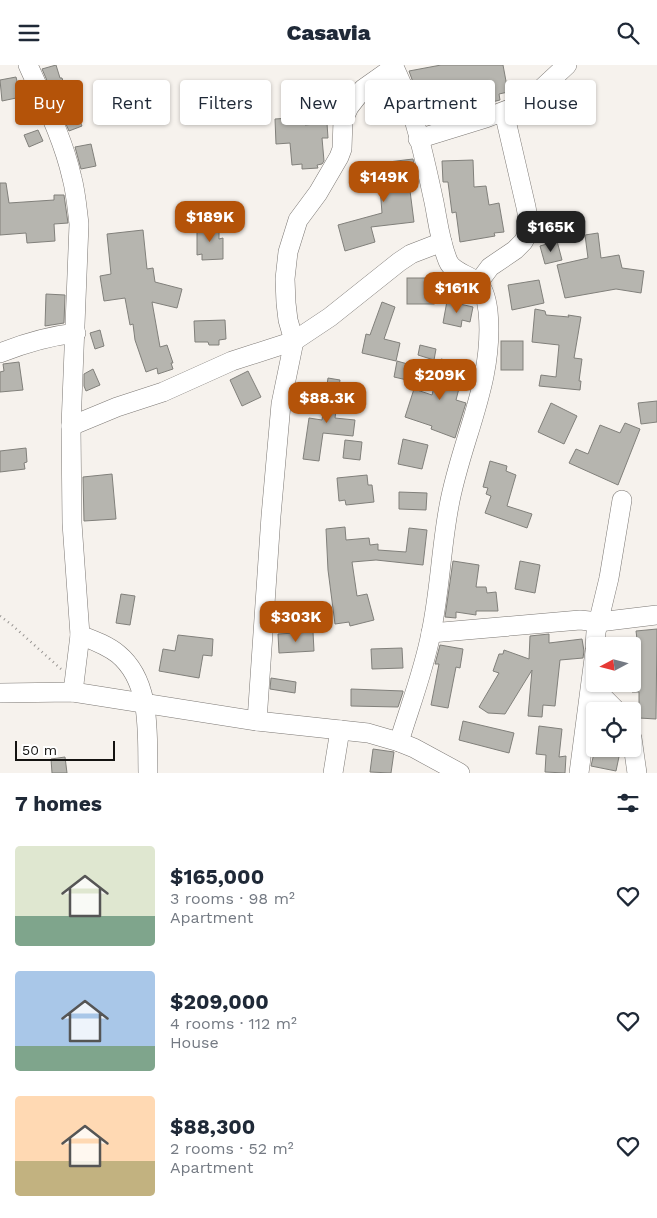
<!DOCTYPE html>
<meta charset="utf-8">
<style>
body{margin:0;font-family:"Work Sans",sans-serif;background:#f2f2f3;color:#1f2937;height:100vh;display:flex;flex-direction:column;font-size:19px;white-space:nowrap}
*{box-sizing:border-box;margin:0}
p{font-size:16px;color:#747a83}
.icon{flex:none;width:28px;height:28px;fill:none;stroke:currentColor;stroke-width:2;stroke-linecap:round;stroke-linejoin:round}
.map{position:relative;height:708px;overflow:hidden}
.panel{display:flex;flex-direction:column;background:#fff;flex:1}
.panel>*{flex:none}
.top-card{position:absolute;left:15px;top:15px;width:628px;height:45px;display:flex;gap:10px}
.needle{width:32px;rotate:263deg}
.buttons{position:absolute;left:586px;top:572px;display:grid;gap:10px}
.buttons a{display:grid;place-items:center;width:55px;height:55px;border-radius:5px;background:#fff;box-shadow:0 1px 4px #0004;font-size:25px}
.scale{position:absolute;left:15px;bottom:12px;width:100px;box-sizing:border-box;padding-left:5px;border:2px solid #141311;border-top:0;font-size:14px;line-height:18px;white-space:nowrap;color:#141311;-webkit-text-stroke:4px #fff;paint-order:stroke}
.price{position:absolute;translate:-50% -42px;padding:0 11px;border-radius:10px;background:#b45309;color:#fff;font-size:16px;line-height:32px;filter:drop-shadow(0 1px 2px #0008)}
.price::after{content:'';position:absolute;left:50%;top:30px;width:15px;height:11px;margin-left:-8px;background:inherit;clip-path:polygon(0 0,100% 0,50% 100%)}
.price.active{background:#222;color:#fff}
ul{padding:0;list-style:none}
li{display:flex;align-items:center;gap:15px;height:125px;padding:0 15px}
li span{display:grid;place-items:center;flex:none;width:140px;height:100px;border-radius:5px;color:#555}
li>.icon{margin-inline-start:auto}
span .icon{width:60px;height:60px;fill:#fffc;stroke-width:1}
li b{font-size:21px}
h2{display:flex;justify-content:space-between;align-items:center;height:60px;padding:0 15px;font-size:21px}
.chip{padding:0 18px;border-radius:5px;background:#fff;box-shadow:0 1px 4px #0004;font-size:18px;line-height:45px}
.chip.active{background:#b45309;color:#fff}
header{display:flex;justify-content:space-between;align-items:center;height:65px;padding:0 15px;background:#fff;font-size:22px;font-weight:800}
.map>svg:first-child{display:block}
.building{fill:#b6b5af;stroke:#81807b}
.lines{fill:none;stroke-linecap:round;stroke-linejoin:round}
.minor-casing{stroke:#7c7874;stroke-width:20}
.path{stroke:#969390;stroke-width:2.5;stroke-dasharray:1 4;stroke-linecap:butt}
.minor{stroke:#fff;stroke-width:19}
</style>
<header><svg class="icon" aria-label="menu" viewBox="0 0 24 24"><path d="M4 6h16M4 12h16M4 18h16"/></svg>Casavia<svg class="icon" aria-label="search" viewBox="0 0 24 24"><circle cx="10" cy="10" r="6"/><path d="M15 15l6 6"/></svg></header>
<div class="map">
<svg width="657" height="708" viewBox="0 0 657 708">
<rect width="100%" height="100%" fill="#f6f2ed"/>
<g class="building">
<path d="M56,0l4,13h2l10,31 2,-1 8,18 -13,5 -27,-62z"/>
<path d="M441,0h62l5,27 -9,2 1,6 -12,3 -4,-19 -27,6 2,13 -27,4 1,4 -9,2 -15,-42z"/>
<path d="M16,12l5,20 -19,4 -2,-21z"/>
<path d="M212,24l30,5 -4,25 -30,-5z"/>
<path d="M305,52v8l22,-2 1,15h-6l2,23 -2,3 -5,1 1,3 -16,1v-5l-10,1 -2,-22 -14,1 -1,-25z"/>
<path d="M38,65l5,11 -14,6 -5,-12z"/>
<path d="M91,79l5,22 -15,3 -6,-22z"/>
<path d="M413,94l5,23 -9,1 5,39 -43,5 4,15 -30,9 -7,-26 44,-12 -2,-26h-5l-3,-23z"/>
<path d="M473,95l1,27 12,-1 3,19 10,-2 5,29 -10,1 1,3 -35,6 -4,-30 -4,1 -4,-31h-5l-1,-21z"/>
<path d="M0,118h6l3,20 45,-3v-5h10l4,28 -14,1 1,17 -28,2 -1,-10 -26,2z"/>
<path d="M197,161h22v13l4,-1v21l-21,1v-6l-5,1z"/>
<path d="M143,165l4,39 6,-1 2,14 27,7 -5,19 -25,-6 8,45 7,-2 6,18h-2l2,6 -15,5 -1,-6 -11,4 -11,-32 -2,-16 -3,1 -5,-27 -21,3 -4,-25 11,-2 -4,-40z"/>
<path d="M598,168l3,25 18,-3 3,13 22,3 -3,22 -25,-4 -51,9 -8,-33 31,-7 -3,-23z"/>
<path d="M557,176l5,19 -17,4 -5,-18z"/>
<rect x="407" y="213" width="27" height="26"/>
<path d="M539,215l5,23 -32,7 -4,-25z"/>
<path d="M46,229l19,1 -1,28 -19,3z"/>
<path d="M447,236l26,6 -3,15 -8,-2 -1,7 -18,-4z"/>
<path d="M382,237l13,5 -11,32 16,4 -4,18 -34,-8 4,-19 4,1z"/>
<path d="M535,244l10,2 1,4 23,2 -1,-2 13,2 -7,41 8,1 -3,22h2l-1,9 -41,-4 2,-11 15,2 3,-32 -27,-3z"/>
<path d="M225,255l1,19 -7,1v5h-10l-1,-3h-13l-1,-21z"/>
<path d="M100,265l4,16 -9,3 -5,-16z"/>
<rect x="501" y="276" width="22" height="29"/>
<path d="M420,280l16,4 -2,11 -16,-5z"/>
<path d="M441,294l24,6 -9,35 10,3 -11,35 -24,-9 1,-3 -27,-9 9,-28 18,6z"/>
<path d="M397,296l14,4 -4,15 -13,-3z"/>
<path d="M19,297l4,28 -23,2v-20l4,-1 -1,-7z"/>
<path d="M93,304l7,16 -14,6 -2,-5v-12z"/>
<path d="M248,306l13,26 -19,9 -12,-26z"/>
<path d="M328,313l12,2 -5,38 20,2 -2,16 -30,-3 -4,28 -16,-2 6,-41 13,2z"/>
<path d="M657,336v21l-16,2 -3,-21z"/>
<path d="M551,338l26,13 -13,28 -26,-12z"/>
<path d="M625,358l15,6 -22,56 -49,-22 7,-14 12,5 12,-29 20,8z"/>
<path d="M403,374l25,6 -6,24 -24,-5z"/>
<path d="M345,375l17,2 -2,18 -17,-2z"/>
<path d="M26,383l1,14 -3,1 1,6 -25,3v-21z"/>
<path d="M490,396l17,5 -1,5 10,4 -9,31 25,8 -5,14 -42,-15 6,-17 -5,-2 2,-6 -5,-1z"/>
<path d="M112,409l4,45 -32,2 -1,-44z"/>
<path d="M367,410l1,10h4l2,17 -28,3 -1,-5 -6,1 -2,-23z"/>
<path d="M399,427l28,1 -1,17 -27,-1z"/>
<path d="M345,462l1,13 23,-2 1,7 8,-1v6l28,2 3,-24 18,2 -4,35 -47,-5 -24,2 5,34 10,-2 7,26 -24,6 -1,-4 -14,2 -7,-54 -2,-41z"/>
<path d="M453,496l26,4 -3,22h10l1,6 9,-1 2,19h-22v4l-20,-3v6l-11,-1z"/>
<path d="M520,496l20,4 -5,28 -20,-4z"/>
<path d="M121,529l14,2 -5,29 -14,-2z"/>
<path d="M657,564l-1,90 -17,-1v-26h-7v-24h3l-2,-21h5l-2,-16z"/>
<path d="M313,567l1,19 -35,2 -1,-19z"/>
<path d="M549,569v9l33,-4 2,12 -1,7 -23,2 -5,46 -12,-1 -1,12 -14,-1 4,-46 -27,44 -17,-1 -9,-6 20,-34 -6,-2 6,-17h4l1,-4 25,9 1,-23z"/>
<path d="M178,570l35,4 -1,17 -9,-1 -4,23 -40,-7 4,-22 12,2z"/>
<path d="M440,580l23,4 -3,19 -4,-1 -8,41 -17,-3 8,-41h-4z"/>
<path d="M402,583l1,20 -31,1 -1,-20z"/>
<path d="M271,613l25,4 -1,11 -25,-4z"/>
<path d="M351,624l52,2v1l-5,15 -47,-1z"/>
<path d="M463,656l51,12 -5,20 -50,-13z"/>
<path d="M539,661l23,3 -3,28 7,-1 -1,17 -20,-1 1,-17 -10,-1z"/>
<path d="M373,684l21,3 -3,21 -21,-1z"/>
<path d="M595,684l25,3 -4,19 -25,-5z"/>
<path d="M65,692l2,16h-15l-1,-14z"/>
</g>
<g class="lines">
<g class="minor-casing">
<g id="minor">
<path d="M28,0c16,36 35,73 44,113 4,15 5,30 7,46l-8,202 1,97 8,112 -7,57"/>
<path d="M393,0c20,39 32,95 41,137 4,20 6,40 14,59 5,12 21,13 30,22 6,6 9,20 10,28 7,70 -27,128 -39,195 -8,42 -9,85 -18,127 -7,37 -21,73 -32,109"/>
<path d="M418,74l68,-21 34,-13 19,-14 28,-26"/>
<path d="M478,218l12,-16 25,-17 8,-8 4,-7 2,-11 -3,-17 -22,-95"/>
<path d="M0,288c25,-10 49,-17 76,-20"/>
<path d="M71,361l46,-19 46,-15 69,-31 62,-20 36,-24 69,-55 12,-8 31,-12"/>
<path d="M431,568l149,-13 19,2 58,-7"/>
<path d="M80,570c13,5 27,10 38,19 34,28 29,80 30,119"/>
<path d="M595,581l1,-14 13,-54 13,-78"/>
<path d="M591,620l26,26"/>
<path d="M0,628l73,-1 184,29 111,12 31,9 15,6 46,25"/>
<path d="M257,656l14,-205 10,-112 13,-63 -6,-21 -2,-17 -1,-24 3,-27 10,-32 20,-27 21,-36 3,-8 1,-29 6,-13 14,-18 31,-22"/>
<path d="M632,673l5,35"/>
<path d="M333,708l7,-43"/>
<path d="M579,708l16,-122"/>
</g>
</g>
<path class="path" d="M0,551l12,9 49,44"/>
<use href="#minor" class="minor"/>
</g>
</svg>
<div class="buttons">
<a><svg class="needle" viewBox="-14 -14 28 28"><path d="M0-13l5 13h-10z" fill="#e53935"/><path d="M0 13l5-13h-10z" fill="#747a83"/></svg></a>
<a><svg class="icon" aria-label="locate" viewBox="0 0 24 24"><circle cx="12" cy="12" r="6"/><path d="M12 2v4M12 18v4M2 12h4M18 12h4"/></svg></a>
</div>
<div class="scale">50 m</div>
<b class="price" style="left:384px;top:138px">$149K</b>
<b class="price" style="left:210px;top:178px">$189K</b>
<b class="price active" style="left:551px;top:188px">$165K</b>
<b class="price" style="left:457px;top:249px">$161K</b>
<b class="price" style="left:440px;top:336px">$209K</b>
<b class="price" style="left:327px;top:359px">$88.3K</b>
<b class="price" style="left:296px;top:578px">$303K</b>
<div class="top-card">
<a class="chip active">Buy</a>
<a class="chip">Rent</a>
<a class="chip">Filters</a>
<a class="chip">New</a>
<a class="chip">Apartment</a>
<a class="chip">House</a>
</div>
</div>
<section class="panel">
<h2>7 homes<svg class="icon" aria-label="filters" viewBox="0 0 24 24"><path d="M4 7h16M4 17h16"/><circle cx="9" cy="7" r="2"/><circle cx="15" cy="17" r="2"/></svg></h2>
<ul>
<li><span style="background:linear-gradient(#dfe7d0 70%,#7fa58c 0)"><svg class="icon" aria-label="home" viewBox="0 0 24 24"><path d="M3 11l9-7 9 7M6 9v11h12V9"/></svg></span><div><b>$165,000</b><p>3 rooms · 98 m²</p><p>Apartment</p></div><svg class="icon" aria-label="heart" viewBox="0 0 24 24"><path d="M12 20l-8-8c-3-5 5-10 8-4 3-6 11-1 8 4z"/></svg></li>
<li><span style="background:linear-gradient(#a9c7e8 75%,#7fa58c 0)"><svg class="icon" aria-label="home" viewBox="0 0 24 24"><path d="M3 11l9-7 9 7M6 9v11h12V9"/></svg></span><div><b>$209,000</b><p>4 rooms · 112 m²</p><p>House</p></div><svg class="icon" aria-label="heart" viewBox="0 0 24 24"><path d="M12 20l-8-8c-3-5 5-10 8-4 3-6 11-1 8 4z"/></svg></li>
<li><span style="background:linear-gradient(#ffd9b3 65%,#c2b280 0)"><svg class="icon" aria-label="home" viewBox="0 0 24 24"><path d="M3 11l9-7 9 7M6 9v11h12V9"/></svg></span><div><b>$88,300</b><p>2 rooms · 52 m²</p><p>Apartment</p></div><svg class="icon" aria-label="heart" viewBox="0 0 24 24"><path d="M12 20l-8-8c-3-5 5-10 8-4 3-6 11-1 8 4z"/></svg></li>
</ul>
</section>
